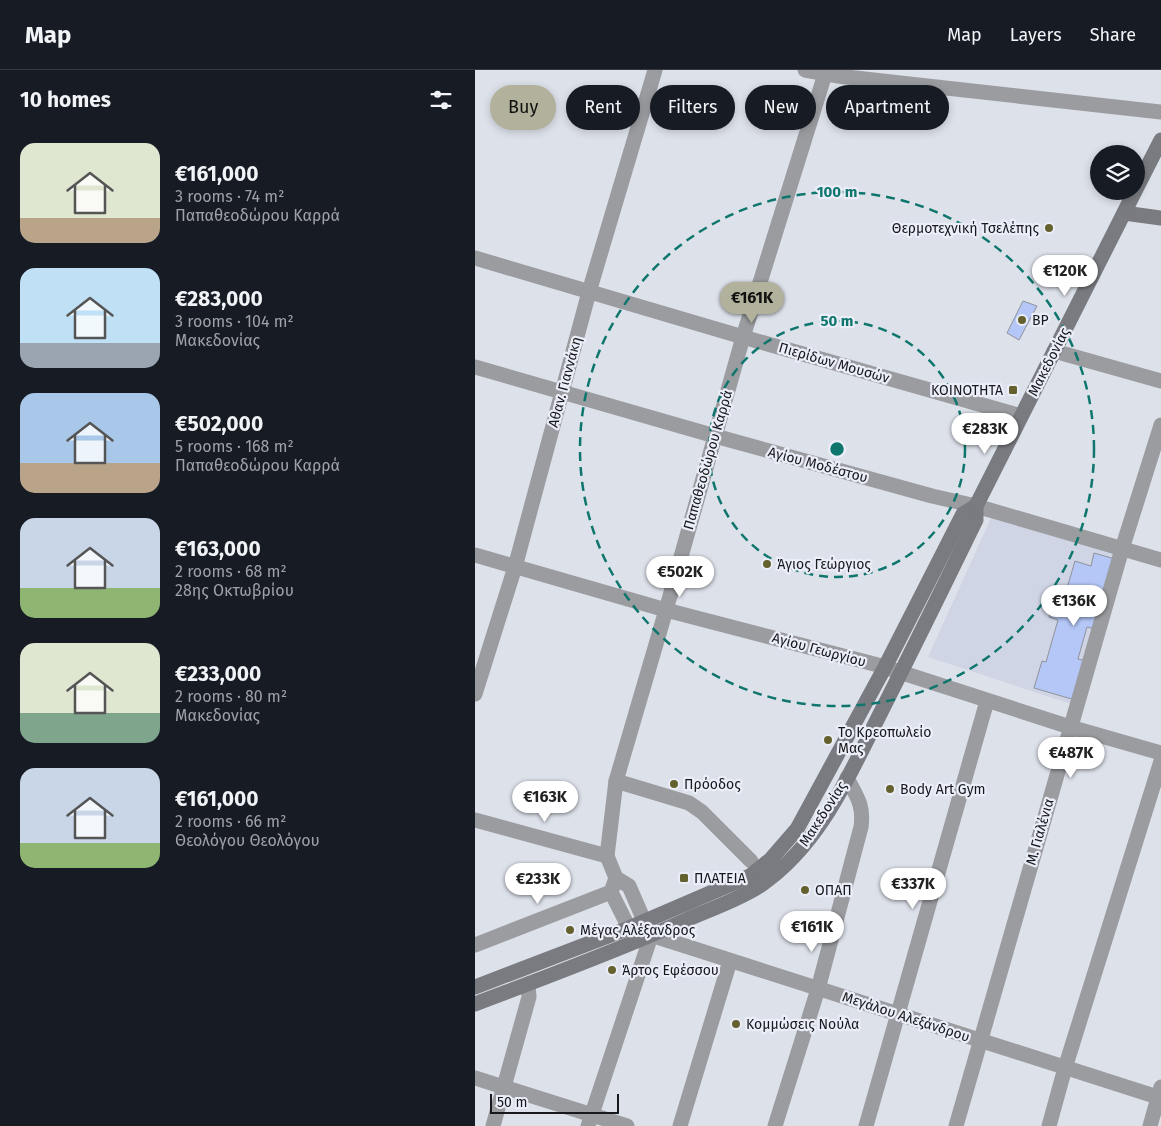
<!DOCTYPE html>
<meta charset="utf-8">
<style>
body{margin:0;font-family:"Fira Sans",sans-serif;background:#20242c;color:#f1f3f6;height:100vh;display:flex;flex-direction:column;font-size:19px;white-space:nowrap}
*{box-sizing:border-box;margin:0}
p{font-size:16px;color:#9ea1a6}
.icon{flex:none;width:28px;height:28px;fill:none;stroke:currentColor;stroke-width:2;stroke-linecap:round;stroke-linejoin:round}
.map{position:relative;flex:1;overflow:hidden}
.drawer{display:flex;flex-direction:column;background:#171b24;width:475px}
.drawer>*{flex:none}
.guide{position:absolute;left:15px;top:15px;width:475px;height:45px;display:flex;gap:10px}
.fabs{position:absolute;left:615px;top:75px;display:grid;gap:10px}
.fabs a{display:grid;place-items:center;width:55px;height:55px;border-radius:50%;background:#171b24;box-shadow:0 2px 8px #0003;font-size:25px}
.scale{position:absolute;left:15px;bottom:12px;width:129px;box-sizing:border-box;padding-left:5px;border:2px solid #17181b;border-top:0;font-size:14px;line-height:18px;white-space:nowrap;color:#17181b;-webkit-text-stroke:4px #ebeef8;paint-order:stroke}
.price{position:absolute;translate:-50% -42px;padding:0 11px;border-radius:18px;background:#fff;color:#222;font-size:16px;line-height:32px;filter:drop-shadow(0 1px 2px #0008)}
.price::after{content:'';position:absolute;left:50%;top:30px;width:15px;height:11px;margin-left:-8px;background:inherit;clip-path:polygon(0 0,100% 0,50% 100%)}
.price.on{background:#b2b19c;color:#111}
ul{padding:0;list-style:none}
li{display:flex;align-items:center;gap:15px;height:125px;padding:0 20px}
li span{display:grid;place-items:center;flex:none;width:140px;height:100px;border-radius:15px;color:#555}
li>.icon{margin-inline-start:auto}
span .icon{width:60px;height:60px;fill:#fffc;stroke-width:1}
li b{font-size:21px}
h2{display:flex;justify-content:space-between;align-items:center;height:60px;padding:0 20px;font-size:21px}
.chip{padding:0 18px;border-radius:22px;background:#171b24;box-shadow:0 2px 8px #0003;font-size:18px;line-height:45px}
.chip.on{background:#b2b19c;color:#111}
header{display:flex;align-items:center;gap:30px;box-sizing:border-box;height:70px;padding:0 25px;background:#171b24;border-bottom:1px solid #363941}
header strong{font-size:24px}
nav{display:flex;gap:28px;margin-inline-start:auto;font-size:18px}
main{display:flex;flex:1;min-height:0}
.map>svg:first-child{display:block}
.built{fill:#cfd5e5}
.building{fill:#b5c7f7;stroke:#8f929b}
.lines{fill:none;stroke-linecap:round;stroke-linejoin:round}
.street{stroke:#9b9ca0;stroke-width:15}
.secondary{stroke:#797b80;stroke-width:15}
.ring{fill:none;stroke:#0f766e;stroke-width:2.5;stroke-dasharray:9 6}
.poi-dot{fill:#65612e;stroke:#ebeef8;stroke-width:2}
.labels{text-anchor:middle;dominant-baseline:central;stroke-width:4.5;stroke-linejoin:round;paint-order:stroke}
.poi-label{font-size:14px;fill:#17181b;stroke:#ebeef8;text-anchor:start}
.street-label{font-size:14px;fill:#17181b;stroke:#ebeef8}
.centre{fill:#0f766e;stroke:#ebeef8;stroke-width:2.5}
.ring-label{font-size:15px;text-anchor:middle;font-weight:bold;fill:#0f766e;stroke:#ebeef8;stroke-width:4.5;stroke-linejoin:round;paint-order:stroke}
</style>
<header>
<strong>Map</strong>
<nav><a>Map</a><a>Layers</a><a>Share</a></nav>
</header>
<main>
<section class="drawer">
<h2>10 homes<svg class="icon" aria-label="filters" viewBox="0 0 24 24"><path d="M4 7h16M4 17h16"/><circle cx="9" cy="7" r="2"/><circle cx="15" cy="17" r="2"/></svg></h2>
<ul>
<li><span style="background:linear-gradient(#dfe7d0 75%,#b9a48a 0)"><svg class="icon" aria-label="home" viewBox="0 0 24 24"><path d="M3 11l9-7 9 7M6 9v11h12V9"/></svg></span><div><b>€161,000</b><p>3 rooms · 74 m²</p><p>Παπαθεοδώρου Καρρά</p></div></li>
<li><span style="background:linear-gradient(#bfe0f5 75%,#9aa5b1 0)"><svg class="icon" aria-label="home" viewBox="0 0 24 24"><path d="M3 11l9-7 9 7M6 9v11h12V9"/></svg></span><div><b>€283,000</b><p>3 rooms · 104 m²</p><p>Μακεδονίας</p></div></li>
<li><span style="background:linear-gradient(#a9c7e8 70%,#b9a48a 0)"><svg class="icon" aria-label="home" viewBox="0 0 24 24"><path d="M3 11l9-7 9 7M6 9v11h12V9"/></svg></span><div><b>€502,000</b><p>5 rooms · 168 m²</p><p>Παπαθεοδώρου Καρρά</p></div></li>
<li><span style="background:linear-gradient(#c9d6e8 70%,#8fb573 0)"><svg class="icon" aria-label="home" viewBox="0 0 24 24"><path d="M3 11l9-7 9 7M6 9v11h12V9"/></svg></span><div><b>€163,000</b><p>2 rooms · 68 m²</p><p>28ης Οκτωβρίου</p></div></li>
<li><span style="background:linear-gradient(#dfe7d0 70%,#7fa58c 0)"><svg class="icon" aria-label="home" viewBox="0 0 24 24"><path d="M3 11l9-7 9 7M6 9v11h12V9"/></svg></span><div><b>€233,000</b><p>2 rooms · 80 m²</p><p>Μακεδονίας</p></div></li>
<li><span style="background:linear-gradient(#c9d6e8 75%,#8fb573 0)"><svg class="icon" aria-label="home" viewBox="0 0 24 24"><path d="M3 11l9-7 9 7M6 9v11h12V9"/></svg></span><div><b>€161,000</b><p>2 rooms · 66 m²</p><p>Θεολόγου Θεολόγου</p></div></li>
</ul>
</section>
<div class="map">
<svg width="686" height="1056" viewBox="0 0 686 1056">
<rect width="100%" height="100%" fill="#dde1ea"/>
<path class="built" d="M516,448l134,37 -51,150 -146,-48z"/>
<g class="building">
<path d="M548,231l14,5 -18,34 -12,-7z"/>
<path d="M619,483l21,6 -20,70 -8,-2 -9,32 8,2 -11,39 -41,-12 8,-27 4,1 12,-42 -9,-3 5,-15 8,3 13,-44 16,5z"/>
</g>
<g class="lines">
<g class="street">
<path d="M330,0l33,6 323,36"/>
<path d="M0,188l268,79 278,79"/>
<path d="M579,281l107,30"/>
<path d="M0,297l240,69 217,60 44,10 185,54"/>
<path d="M0,485l191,55 212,55 192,62 91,26"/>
<path d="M0,624l40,-127 74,-275 66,-222"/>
<path d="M141,711l73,22 13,9 49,49"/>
<path d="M0,750l132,36"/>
<path d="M141,808l-5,14 18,36 532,170"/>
<path d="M174,862l-20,-46 -13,-8 -9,-22 9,-75 50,-171 77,-273 82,-263"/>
<path d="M0,875l136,-53"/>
<path d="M0,1008l152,48"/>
<path d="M18,1056l36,-129 -1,-13"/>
<path d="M113,1056l63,-190"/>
<path d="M205,1056l50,-165"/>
<path d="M300,1056l43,-137 43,-162c3,-22 -4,-30 -14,-49"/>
<path d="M391,1056l121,-425"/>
<path d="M481,1056l166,-577 39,-124"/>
<path d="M574,1056l16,-58 96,-307"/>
<path d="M675,1056l11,-39"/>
</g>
<g class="secondary">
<path d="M661,119l25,-49"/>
<path d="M649,143l37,5"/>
<path d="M0,917l154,-59 100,-43 21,-9 21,-17 26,-30 88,-162 78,-153 13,-8"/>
<path d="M0,934c71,-27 142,-53 211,-84 24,-11 53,-20 75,-35 60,-41 89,-112 121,-175 32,-63 63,-127 94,-190v-14l159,-315"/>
</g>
</g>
<g class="ring">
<circle cx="362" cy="379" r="128"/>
<circle cx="362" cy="379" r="257"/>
</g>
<g class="poi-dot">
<circle cx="574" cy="158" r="5"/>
<circle cx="547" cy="250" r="5"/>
<rect x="533" y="315" width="10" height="10" rx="2.5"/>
<circle cx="292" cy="494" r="5"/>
<circle cx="353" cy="670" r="5"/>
<circle cx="199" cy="714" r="5"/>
<circle cx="415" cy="719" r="5"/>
<rect x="204" y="803" width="10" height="10" rx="2.5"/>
<circle cx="330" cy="820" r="5"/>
<circle cx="95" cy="860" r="5"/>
<circle cx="137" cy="900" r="5"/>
<circle cx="261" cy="954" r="5"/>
</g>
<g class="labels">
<g class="poi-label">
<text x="564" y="158" text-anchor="end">Θερμοτεχνική Τσελέπης</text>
<text x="557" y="250">BP</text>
<text x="528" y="320" text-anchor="end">ΚΟΙΝΟΤΗΤΑ</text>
<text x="302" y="494">Άγιος Γεώργιος</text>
<text x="363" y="662">Το Κρεοπωλείο<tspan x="363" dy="16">Μας</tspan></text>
<text x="209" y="714">Πρόοδος</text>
<text x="425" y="719">Body Art Gym</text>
<text x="219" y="808">ΠΛΑΤΕΙΑ</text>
<text x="340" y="820">ΟΠΑΠ</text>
<text x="105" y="860">Μέγας Αλέξανδρος</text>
<text x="147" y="900">Άρτος Εφέσσου</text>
<text x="271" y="954">Κομμώσεις Νούλα</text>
</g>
<g class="street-label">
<text transform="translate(574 292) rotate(-63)">Μακεδονίας</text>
<text transform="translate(359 293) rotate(16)">Πιερίδων Μουσών</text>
<text transform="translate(90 312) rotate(-75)">Αθαν. Γιαννάκη</text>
<text transform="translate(233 390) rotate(-74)">Παπαθεοδώρου Καρρά</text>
<text transform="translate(343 395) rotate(15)">Αγίου Μοδέστου</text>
<text transform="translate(344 580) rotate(15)">Αγίου Γεωργίου</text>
<text transform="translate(348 744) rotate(-57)">Μακεδονίας</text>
<text transform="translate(565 762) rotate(-74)">Μ. Γιαλένια</text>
<text transform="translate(431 947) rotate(18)">Μεγάλου Αλεξάνδρου</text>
</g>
</g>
<circle cx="362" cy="379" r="8" class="centre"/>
<g class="ring-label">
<text x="362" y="127">100 m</text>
<text x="362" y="256">50 m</text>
</g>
</svg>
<div class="fabs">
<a><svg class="icon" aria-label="layers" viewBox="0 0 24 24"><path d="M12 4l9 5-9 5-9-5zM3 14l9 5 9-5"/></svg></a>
</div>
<div class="scale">50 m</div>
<b class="price" style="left:590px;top:227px">€120K</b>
<b class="price on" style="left:277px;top:254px">€161K</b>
<b class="price" style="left:510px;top:385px">€283K</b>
<b class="price" style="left:205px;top:528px">€502K</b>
<b class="price" style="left:599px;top:557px">€136K</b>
<b class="price" style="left:596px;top:709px">€487K</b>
<b class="price" style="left:70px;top:753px">€163K</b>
<b class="price" style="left:63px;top:835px">€233K</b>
<b class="price" style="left:438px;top:840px">€337K</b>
<b class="price" style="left:337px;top:883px">€161K</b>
<div class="guide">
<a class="chip on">Buy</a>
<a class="chip">Rent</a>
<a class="chip">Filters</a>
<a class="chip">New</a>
<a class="chip">Apartment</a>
</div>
</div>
</main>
